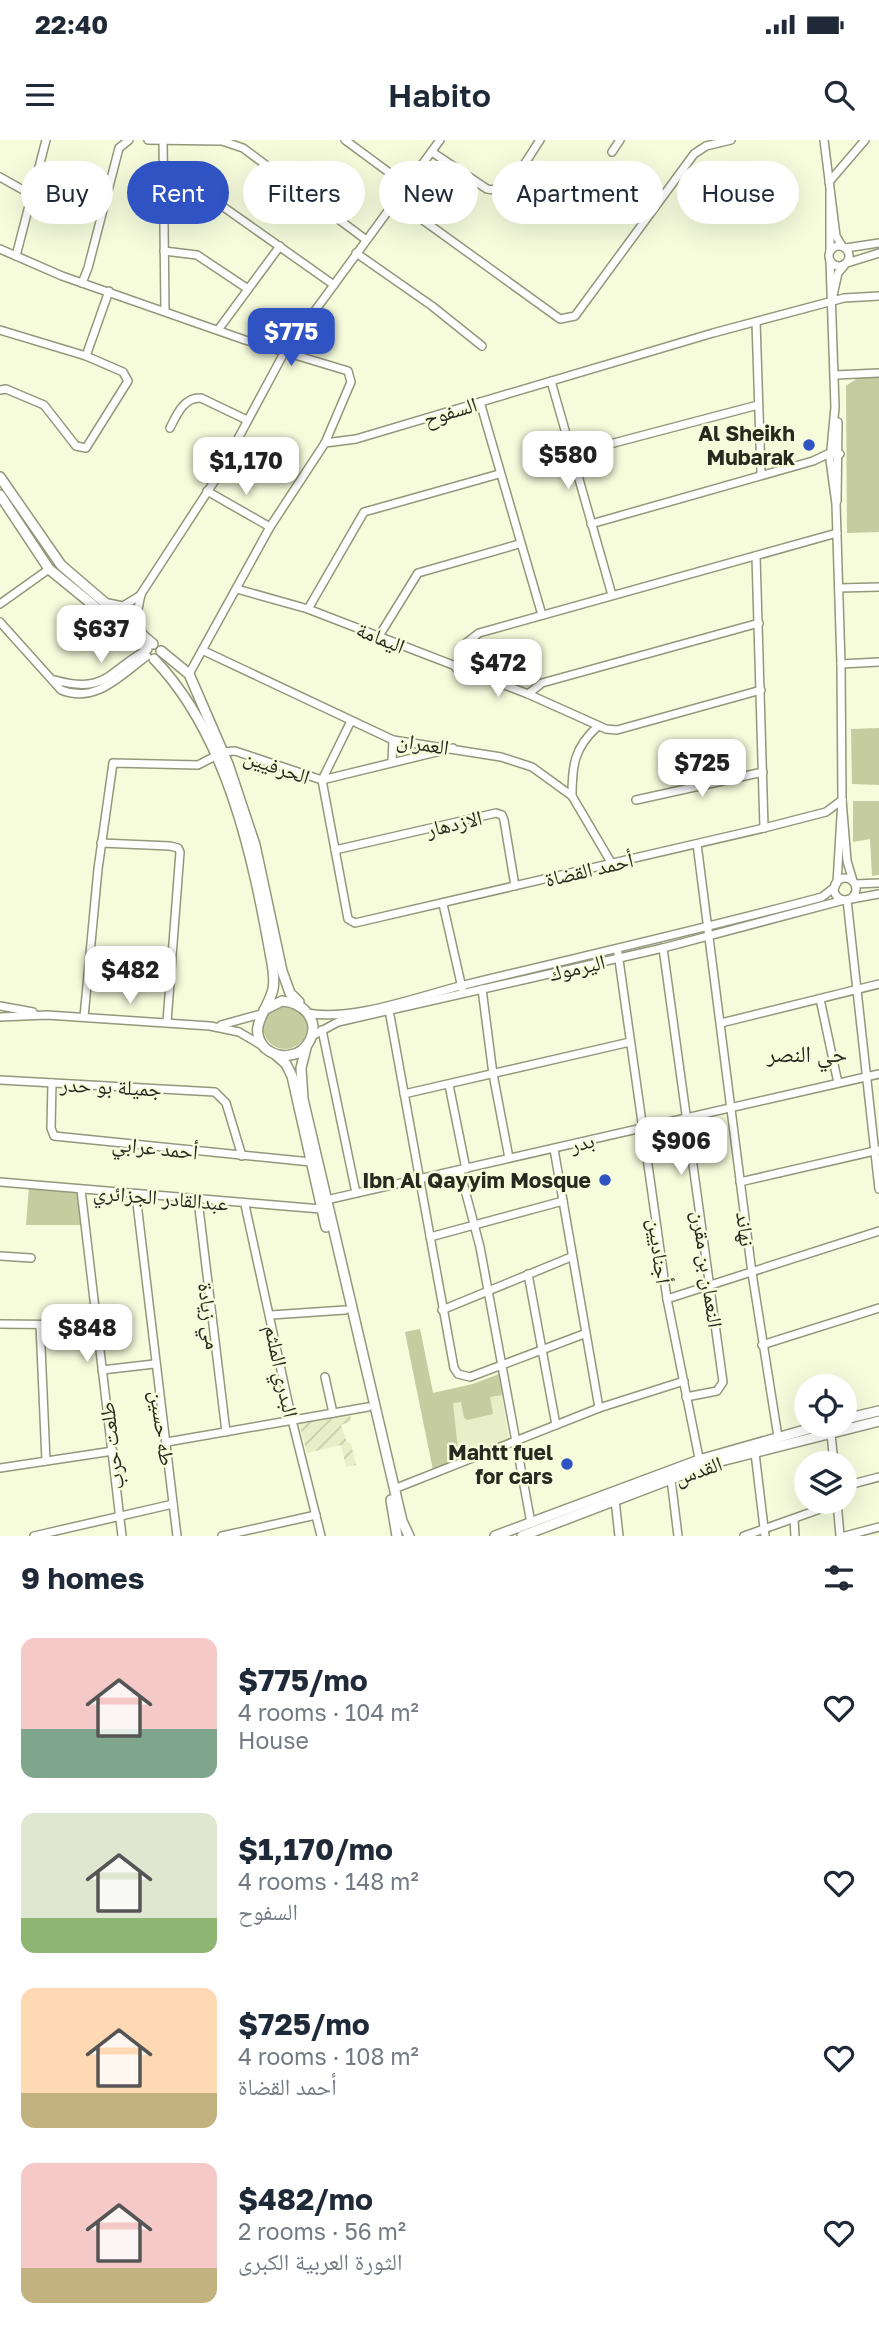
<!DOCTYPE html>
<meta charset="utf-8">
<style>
body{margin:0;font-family:"Golos Text","Noto Naskh Arabic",sans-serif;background:#f6f6f7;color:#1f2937;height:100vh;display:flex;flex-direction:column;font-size:26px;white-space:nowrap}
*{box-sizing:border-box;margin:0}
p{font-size:23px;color:#747a83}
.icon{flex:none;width:38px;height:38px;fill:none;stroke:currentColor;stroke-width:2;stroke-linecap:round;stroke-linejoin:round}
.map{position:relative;height:1396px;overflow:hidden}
.sheet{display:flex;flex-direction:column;background:#fff;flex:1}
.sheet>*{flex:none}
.banner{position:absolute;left:21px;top:21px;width:838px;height:63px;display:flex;gap:14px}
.buttons{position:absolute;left:794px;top:1234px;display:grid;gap:14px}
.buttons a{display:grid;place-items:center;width:63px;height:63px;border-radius:50%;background:#fff;box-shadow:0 7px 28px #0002;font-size:35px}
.price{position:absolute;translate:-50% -60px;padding:0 16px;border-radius:14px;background:#fff;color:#222;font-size:23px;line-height:46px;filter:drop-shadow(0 2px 4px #0008)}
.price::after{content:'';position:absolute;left:50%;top:42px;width:21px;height:16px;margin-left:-10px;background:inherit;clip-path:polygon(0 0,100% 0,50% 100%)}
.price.selected{background:#3053c3;color:#fff}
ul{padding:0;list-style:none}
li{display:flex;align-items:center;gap:21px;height:175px;padding:0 21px}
li span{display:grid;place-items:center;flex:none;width:196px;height:140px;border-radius:14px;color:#555}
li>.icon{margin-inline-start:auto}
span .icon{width:84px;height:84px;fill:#fffc;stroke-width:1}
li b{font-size:30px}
h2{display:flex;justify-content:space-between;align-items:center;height:84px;padding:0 21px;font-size:30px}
.chip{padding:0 24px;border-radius:32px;background:#fff;box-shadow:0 7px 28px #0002;font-size:24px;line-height:63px}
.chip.selected{background:#3053c3;color:#fff}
.status{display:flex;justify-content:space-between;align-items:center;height:49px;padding:0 35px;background:#fff;direction:ltr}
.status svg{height:19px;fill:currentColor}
header{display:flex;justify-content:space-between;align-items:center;height:91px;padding:0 21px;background:#fff;font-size:32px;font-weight:600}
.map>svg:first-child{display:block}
.built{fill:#e7eec8}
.industrial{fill:url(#industrial-furrows)}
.green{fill:#c4cca0}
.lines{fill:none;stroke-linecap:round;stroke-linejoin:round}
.minor-casing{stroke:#92987b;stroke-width:10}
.major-casing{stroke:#92987b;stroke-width:12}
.minor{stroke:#fff;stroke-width:7}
.major{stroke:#fff;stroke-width:9}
.poi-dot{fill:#3053c3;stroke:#f5fbdb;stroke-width:2.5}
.labels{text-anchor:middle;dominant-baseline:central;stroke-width:5;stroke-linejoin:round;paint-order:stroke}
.street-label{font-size:21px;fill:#282a1f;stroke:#f5fbdb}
.poi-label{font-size:21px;font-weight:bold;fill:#282a1f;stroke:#f5fbdb;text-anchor:end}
.neighbourhood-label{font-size:23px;fill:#282a1f;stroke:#f5fbdb}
</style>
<div class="status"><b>22:40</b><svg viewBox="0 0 49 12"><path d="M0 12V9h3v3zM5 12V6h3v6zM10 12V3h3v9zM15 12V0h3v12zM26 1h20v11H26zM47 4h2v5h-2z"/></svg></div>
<header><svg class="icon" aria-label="menu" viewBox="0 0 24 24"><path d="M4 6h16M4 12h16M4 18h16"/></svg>Habito<svg class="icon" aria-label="search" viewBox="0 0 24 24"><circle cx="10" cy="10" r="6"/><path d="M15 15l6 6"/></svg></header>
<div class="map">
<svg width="879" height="1396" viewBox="0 0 879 1396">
<defs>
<pattern id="industrial-furrows" width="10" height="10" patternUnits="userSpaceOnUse" patternTransform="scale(1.75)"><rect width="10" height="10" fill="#e7eec8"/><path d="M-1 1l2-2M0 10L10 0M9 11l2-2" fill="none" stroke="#c6ccab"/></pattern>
</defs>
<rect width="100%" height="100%" fill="#f5fbdb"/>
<path class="built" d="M420,1189l13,64 40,-9 26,-10 10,66 -76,30 -28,-138z"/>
<path class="industrial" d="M350,1275l1,6 -10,4 6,17 4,2 5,21 -10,2 -5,-22 -34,8 -8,-30z"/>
<g class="green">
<path d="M879,236v156l-32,1 -1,-147 13,-9z"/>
<path d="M879,588v57l-27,-1 -1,-55z"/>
<path d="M853,661h26v74l-7,1 -2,-37 -17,3z"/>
<circle cx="285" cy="887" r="22"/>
<path d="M29,1047l47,6 5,10v22h-55z"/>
<path d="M420,1189l13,64 40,-9 26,-10 3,21 -12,2 3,17 -26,6 -3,-2 -3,-16 -8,1 6,56 -26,11 -28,-138z"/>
</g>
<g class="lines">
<g class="minor-casing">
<g id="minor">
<path d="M148,0l74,1 21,7 122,91"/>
<path d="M163,0l2,171"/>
<path d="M345,0l61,45"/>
<path d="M824,0l12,96 6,10"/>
<path d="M432,12l55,37c24,6 41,-32 53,-49"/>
<path d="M612,12l8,-12"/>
<path d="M0,37l32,18"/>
<path d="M829,42l36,-42"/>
<path d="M164,58l33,-2 18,5 119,84"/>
<path d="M395,60l165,119 15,-3 119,-162 12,-8 25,-6"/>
<circle cx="839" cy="116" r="10"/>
<path d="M846,108l33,-5"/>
<path d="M0,109l62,27 183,64 103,31 3,11 -26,61"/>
<path d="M164,111l33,4 51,34"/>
<path d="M830,111v-59"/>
<path d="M356,113l76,53 50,40"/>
<path d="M16,116l30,-116"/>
<path d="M830,121l5,146 -5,53 6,44 5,160 1,136 -5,83"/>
<path d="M847,123l32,-10"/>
<path d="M82,143l6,-15 31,-120 10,-8"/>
<path d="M832,160l6,-27 6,-7"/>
<path d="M756,182l5,151"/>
<path d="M0,190l86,26 23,-65"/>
<path d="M218,190l62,-84"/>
<path d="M835,235l44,-2"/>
<path d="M551,241l61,214"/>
<path d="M0,250l6,-1 38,16 32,41 10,2 42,-67 -5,-9 -37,-16"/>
<path d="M480,262l62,213"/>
<path d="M170,288c7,-14 14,-31 31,-30l46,22"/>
<path d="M572,314l186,-49"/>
<path d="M207,351l63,36"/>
<path d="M837,361l1,-79"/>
<path d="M591,384l222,-63 19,-9 8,2"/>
<path d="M756,416l8,272"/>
<path d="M839,448l40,-1"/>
<path d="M237,449l71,20 220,85 78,35 11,1 144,-40"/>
<path d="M108,463l15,3 18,-11"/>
<path d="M0,464l49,-35"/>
<path d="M308,469l56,-97 135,-38"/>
<path d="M0,482l61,68c35,14 60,-15 86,-34"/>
<path d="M142,493l-5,-19 4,-20 78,-120 65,-121 156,-213"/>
<path d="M379,496l39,-63 101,-29"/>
<path d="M204,511l189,89 108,17 31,10 40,29 40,68"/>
<path d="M841,524l38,-2"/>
<path d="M456,528l10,-25 13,-10 358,-100"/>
<path d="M189,534l81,-147 55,-84 31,-4 357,-106 131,-35 35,-2"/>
<path d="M55,540c50,14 52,-7 91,-30"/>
<path d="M528,554l14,-11 217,-60"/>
<path d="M351,581l-29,59 26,139 7,4 409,-95 62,-16 16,-12"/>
<path d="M392,622l1,-22"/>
<path d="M572,656c0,-30 2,-48 25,-69"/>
<path d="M636,660l127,-28"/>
<path d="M842,660l5,61 6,20"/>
<path d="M101,703l69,3 8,2 2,4 -13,170"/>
<path d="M697,704l55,429 26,164"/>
<path d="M335,710l161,-37 6,2 2,5 11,66"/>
<circle cx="845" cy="749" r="11"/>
<path d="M855,744l24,-1"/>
<path d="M851,759l28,-5"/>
<path d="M847,760l32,289"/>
<path d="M443,764l19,84"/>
<path d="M663,808l60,434 -6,9 -31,6"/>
<path d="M618,813l49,346 33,164"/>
<path d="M482,849l11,85 16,84"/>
<path d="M820,859l18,84"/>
<path d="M0,866l33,6"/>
<path d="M389,870l65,358 4,6 12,3 114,-43"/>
<path d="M307,873c45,9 112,-17 157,-28 119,-29 239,-56 358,-88l13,-10"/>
<path d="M0,877l47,-2 163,11 29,6 22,13"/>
<path d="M84,877l14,-148 15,-106 85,2 25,-13 12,-1 87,29 131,-32"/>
<path d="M721,883l158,-39"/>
<path d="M221,885l40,-11"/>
<path d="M322,890l34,163"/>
<path d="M312,896l26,-14 325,-74 181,-48"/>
<path d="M0,940l215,12 11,11 16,53"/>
<path d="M52,943l-1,45 3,8 257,26"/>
<path d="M449,945l17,84"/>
<path d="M404,954l226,-52"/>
<path d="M554,1009l45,259"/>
<path d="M460,1031l20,76 51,276"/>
<path d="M0,1042l321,27"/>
<path d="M740,1042l139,-32"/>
<path d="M81,1050l41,346"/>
<path d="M136,1055l41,341"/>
<path d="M198,1060l28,232"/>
<path d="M326,1060l553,-126"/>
<path d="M245,1065l47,215 29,116"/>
<path d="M430,1097l133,-36"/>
<path d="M0,1116l31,2"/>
<path d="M528,1134l28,151"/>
<path d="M667,1159l212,-68"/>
<path d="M442,1170l129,-53"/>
<path d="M271,1175l74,-5"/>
<path d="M0,1184l95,1"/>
<path d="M40,1185l6,136"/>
<path d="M762,1205l117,-37"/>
<path d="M102,1230l52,-6"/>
<path d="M325,1237l8,36"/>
<path d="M831,1294l3,29"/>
<path d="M167,1302l201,-35"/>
<path d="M755,1313l10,83"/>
<path d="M0,1328l113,-17"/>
<path d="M671,1339l7,57"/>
<path d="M845,1346l34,-9"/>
<path d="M394,1349l205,-81 85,-27"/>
<path d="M615,1360l4,36"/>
<path d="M837,1362l3,34"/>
<path d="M794,1379l1,17"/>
<path d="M34,1396l139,-32"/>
<path d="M222,1396l94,-21"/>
<path d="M744,1396l93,-33"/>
<path d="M845,1396l34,-9"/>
</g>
</g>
<g class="major-casing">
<g id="major">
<path d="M0,337l61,88 92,79"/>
<path d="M0,355l49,74 98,80"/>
<path d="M161,511l28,23 39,90 27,81 27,126 8,22 9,9"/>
<path d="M154,519c74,77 99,198 117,299 2,10 4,21 2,31 -4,20 -27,39 -8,59 7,6 16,9 25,7 9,-1 16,-7 20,-15 10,-21 -8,-38 -28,-39l-18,9"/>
<path d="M306,908l-5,20 2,31 99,422 7,15"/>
<path d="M276,915l10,9 6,12 34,151"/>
<path d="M845,1279l34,-8"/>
<path d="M391,1360l6,36"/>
<path d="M495,1396l204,-76 127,-36"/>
<path d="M522,1396l191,-73 166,-42"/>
</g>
</g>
<use href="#minor" class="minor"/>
<use href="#major" class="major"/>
</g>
<g class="poi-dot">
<circle cx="809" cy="305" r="7"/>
<circle cx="605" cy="1040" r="7"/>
<circle cx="567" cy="1324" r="7"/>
</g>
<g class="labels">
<g class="street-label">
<text transform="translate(450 271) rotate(-17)">السفوح</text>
<text transform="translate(381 497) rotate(22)">اليمامة</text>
<text transform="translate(423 603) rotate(9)">العمران</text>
<text transform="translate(277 626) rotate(19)">الحرفيين</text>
<text transform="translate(454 683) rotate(-13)">الازدهار</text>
<text transform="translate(589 729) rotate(-13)">أحمد القضاة</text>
<text transform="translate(577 827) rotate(-13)">اليرموك</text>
<text transform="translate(111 946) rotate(3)">جميلة بو حدر</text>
<text transform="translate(582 1002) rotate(-14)">بدر</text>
<text transform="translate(155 1007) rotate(6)">أحمد عرابي</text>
<text transform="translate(161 1057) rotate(5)">عبدالقادر الجزائري</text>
<text transform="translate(746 1089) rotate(83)">نهاند</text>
<text transform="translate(660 1111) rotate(83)">أجناديين</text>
<text transform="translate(708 1129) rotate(82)">النعمان بن مقرن</text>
<text transform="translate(210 1176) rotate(83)">مي زيادة</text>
<text transform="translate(282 1231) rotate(78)">البدري الملثم</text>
<text transform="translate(163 1288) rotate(82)">طه حسين</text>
<text transform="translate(111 1306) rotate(-97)">طلعت حرب</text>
<text transform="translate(698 1330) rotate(-19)">القدس</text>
</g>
<g class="poi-label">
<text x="795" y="293">Al Sheikh<tspan x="795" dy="24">Mubarak</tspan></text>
<text x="591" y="1040">Ibn Al Qayyim Mosque</text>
<text x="553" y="1312">Mahtt fuel<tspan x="553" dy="24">for cars</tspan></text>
</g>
<g class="neighbourhood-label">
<text x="807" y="913">حي النصر</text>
</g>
</g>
</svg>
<div class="buttons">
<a><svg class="icon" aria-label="locate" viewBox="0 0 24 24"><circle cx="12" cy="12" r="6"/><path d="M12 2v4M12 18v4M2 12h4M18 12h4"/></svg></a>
<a><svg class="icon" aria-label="layers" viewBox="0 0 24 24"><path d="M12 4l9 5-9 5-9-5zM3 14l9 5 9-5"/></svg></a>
</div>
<b class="price selected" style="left:291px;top:228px">$775</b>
<b class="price" style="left:568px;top:351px">$580</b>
<b class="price" style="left:246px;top:357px">$1,170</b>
<b class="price" style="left:101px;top:525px">$637</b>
<b class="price" style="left:498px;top:559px">$472</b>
<b class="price" style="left:702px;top:659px">$725</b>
<b class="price" style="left:130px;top:866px">$482</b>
<b class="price" style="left:681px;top:1037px">$906</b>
<b class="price" style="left:87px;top:1224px">$848</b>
<div class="banner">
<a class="chip">Buy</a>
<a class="chip selected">Rent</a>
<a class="chip">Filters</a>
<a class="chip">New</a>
<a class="chip">Apartment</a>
<a class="chip">House</a>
</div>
</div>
<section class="sheet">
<h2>9 homes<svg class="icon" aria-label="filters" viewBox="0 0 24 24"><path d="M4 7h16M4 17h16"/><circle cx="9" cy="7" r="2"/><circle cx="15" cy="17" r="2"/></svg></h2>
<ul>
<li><span style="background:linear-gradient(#f6c9c9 65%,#7fa58c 0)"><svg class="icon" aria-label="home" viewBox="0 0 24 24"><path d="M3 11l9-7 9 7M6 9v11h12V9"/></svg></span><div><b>$775/mo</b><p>4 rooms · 104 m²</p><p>House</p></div><svg class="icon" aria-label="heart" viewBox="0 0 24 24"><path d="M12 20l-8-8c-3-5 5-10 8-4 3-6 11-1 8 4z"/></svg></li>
<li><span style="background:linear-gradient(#dfe7d0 75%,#8fb573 0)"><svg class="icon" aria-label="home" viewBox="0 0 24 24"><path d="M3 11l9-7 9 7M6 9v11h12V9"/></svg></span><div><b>$1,170/mo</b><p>4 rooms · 148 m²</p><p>السفوح</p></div><svg class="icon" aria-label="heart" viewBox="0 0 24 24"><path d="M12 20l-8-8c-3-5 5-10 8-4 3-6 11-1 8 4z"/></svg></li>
<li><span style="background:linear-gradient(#ffd9b3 75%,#c2b280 0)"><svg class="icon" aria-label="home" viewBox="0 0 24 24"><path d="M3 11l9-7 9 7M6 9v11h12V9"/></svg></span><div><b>$725/mo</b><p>4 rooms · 108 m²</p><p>أحمد القضاة</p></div><svg class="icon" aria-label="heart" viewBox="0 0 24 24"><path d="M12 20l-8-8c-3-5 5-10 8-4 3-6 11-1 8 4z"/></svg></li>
<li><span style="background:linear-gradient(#f6c9c9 75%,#c2b280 0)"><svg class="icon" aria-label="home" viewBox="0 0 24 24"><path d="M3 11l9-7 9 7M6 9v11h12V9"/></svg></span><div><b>$482/mo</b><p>2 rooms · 56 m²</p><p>الثورة العربية الكبرى</p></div><svg class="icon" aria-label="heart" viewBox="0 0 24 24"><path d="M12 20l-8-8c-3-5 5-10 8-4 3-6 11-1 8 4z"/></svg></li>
</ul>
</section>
